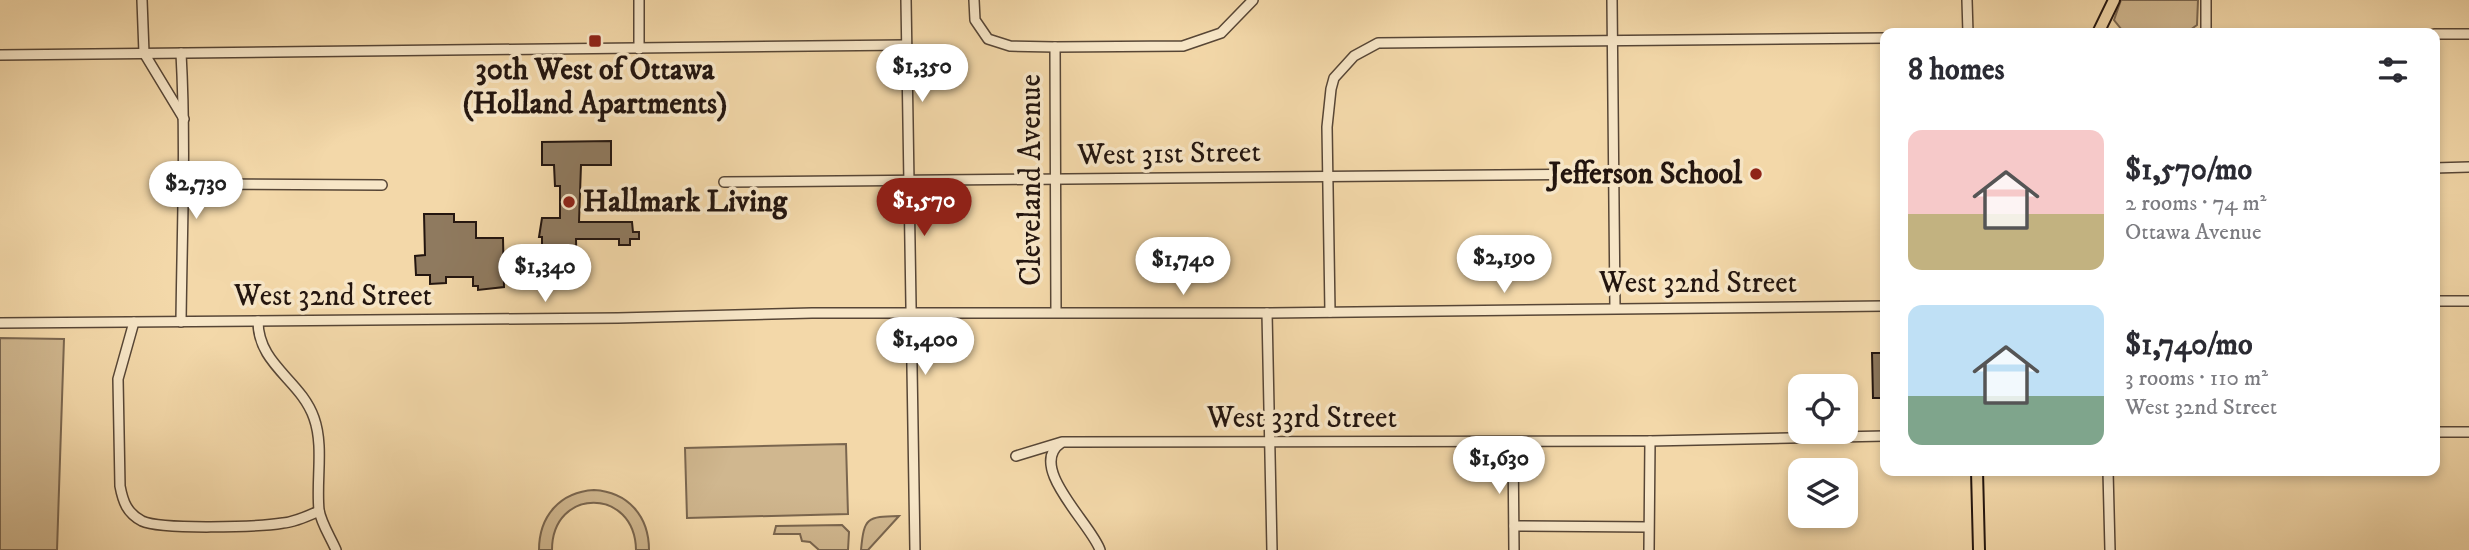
<!DOCTYPE html>
<meta charset="utf-8">
<style>
body{margin:0;font-family:"IM FELL DW Pica",serif;background:#f2f2f3;color:#2b2b33;height:100vh;display:flex;flex-direction:column;font-size:26px;white-space:nowrap}
*{box-sizing:border-box;margin:0}
p{font-size:23px;color:#7c7c81}
.icon{flex:none;width:38px;height:38px;fill:none;stroke:currentColor;stroke-width:2;stroke-linecap:round;stroke-linejoin:round}
.map{position:relative;flex:1;overflow:hidden}
.side{position:absolute;left:1880px;top:28px;width:560px;height:448px;display:flex;flex-direction:column;background:#fff;border-radius:14px;box-shadow:0 4px 10px #0003}
.side>*{flex:none}
.fabs{position:absolute;left:1788px;top:374px;display:grid;gap:14px}
.fabs a{display:grid;place-items:center;width:70px;height:70px;border-radius:14px;background:#fff;box-shadow:0 4px 10px #0003;font-size:35px}
.price{position:absolute;translate:-50% -60px;padding:0 16px;border-radius:24px;background:#fff;color:#222;font-size:23px;line-height:46px;filter:drop-shadow(0 2px 4px #0008)}
.price::after{content:'';position:absolute;left:50%;top:42px;width:21px;height:16px;margin-left:-10px;background:inherit;clip-path:polygon(0 0,100% 0,50% 100%)}
.price.current{background:#8f2418;color:#fff}
ul{padding:0;list-style:none}
li{display:flex;align-items:center;gap:21px;height:175px;padding:0 28px}
li span{display:grid;place-items:center;flex:none;width:196px;height:140px;border-radius:14px;color:#555}
li>.icon{margin-inline-start:auto}
span .icon{width:84px;height:84px;fill:#fffc;stroke-width:1}
li b{font-size:30px}
h2{display:flex;justify-content:space-between;align-items:center;height:84px;padding:0 28px;font-size:30px}
.map>svg:first-child{display:block}
.green{fill:#d0b78f;stroke:#7a664f;stroke-width:2}
.building{fill:#8f7a5f;stroke:#23150f;stroke-width:2}
.lines{fill:none;stroke-linecap:round;stroke-linejoin:round}
.minor-casing{stroke:#574636;stroke-width:12}
.major-casing{stroke:#23150f;stroke-width:14}
.minor{stroke:#f7e6c7;stroke-width:9}
.major{stroke:#f3d8a9;stroke-width:10}
.poi-dot{fill:#8f2418;stroke:#f7e6c7;stroke-width:2.5}
.labels{text-anchor:middle;dominant-baseline:central;stroke-width:7;stroke-linejoin:round;paint-order:stroke}
.poi-label{font-size:30px;font-weight:bold;fill:#23150f;stroke:#f7e6c7}
.street-label{font-size:30px;fill:#23150f;stroke:#f7e6c7}
</style>
<div class="map">
<svg width="2469" height="550" viewBox="0 0 2469 550">
<rect width="100%" height="100%" fill="#f3d8a9"/>
<filter id="stains"><feTurbulence type="fractalNoise" baseFrequency=".00286" numOctaves="4"/><feColorMatrix values="0 0 0 0 .2 0 0 0 0 .09 0 0 0 0 .02 0 0 0 .5 -.17"/></filter>
<radialGradient id="worn" r=".72"><stop offset=".6" stop-color="#630" stop-opacity="0"/><stop offset="1" stop-color="#630" stop-opacity=".3"/></radialGradient>
<g class="green">
<path d="M2121,0h77l-1,25 -7,5h-68l-8,-10z"/>
<path d="M0,338l64,1 -7,211h-57z"/>
<path d="M846,444l2,70 -161,4 -2,-70z"/>
<path d="M594,490c34,2 55,26 55,60h-13c-1,-63 -84,-63 -84,0h-13c0,-34 21,-58 55,-60z"/>
<path d="M899,516l-31,34h-7c3,-33 6,-33 38,-34z"/>
<path d="M842,525l7,7 -1,18h-29l-9,-8 -8,-1 -2,-7h-26l2,-8z"/>
</g>
<g class="building">
<path d="M611,141v24h-30l-2,57h53l1,10h6v7h-9v6h-11v-6h-43l1,47h-11v-7h-5v-33h-19v-9h-3l3,-19h18v-32h-5l-1,-21h-12v-23z"/>
<path d="M424,214h30v8h22v16h27l1,49 -26,3v-4h-5v-9h-27v6l-16,1v-9h-14l-1,-19 10,-1z"/>
<path d="M1872,353h13v45h-12z"/>
</g>
<g class="lines">
<g class="minor-casing">
<g id="minor">
<path d="M142,0l2,53 40,66"/>
<path d="M906,0l9,550"/>
<path d="M974,0l1,20 13,19 22,7 45,1 128,-1 38,-13 32,-33"/>
<path d="M1612,0l3,308"/>
<path d="M1967,0l1,33"/>
<path d="M2206,0v33"/>
<path d="M2434,34h35"/>
<path d="M1055,47l1,265"/>
<path d="M639,49v-49"/>
<path d="M181,53c5,90 1,179 0,269"/>
<path d="M0,55l906,-10"/>
<path d="M2434,168l35,-1"/>
<path d="M724,182l890,-8"/>
<path d="M184,184l198,1"/>
<path d="M2434,301h35"/>
<path d="M1330,312l-3,-185 4,-38 3,-11 20,-22 24,-13 507,-5"/>
<path d="M1267,313l5,237"/>
<path d="M258,321c0,44 43,59 56,97 10,28 2,62 5,92 2,13 12,28 17,40"/>
<path d="M134,322l-16,57 2,107c3,16 7,27 22,35 19,9 117,6 141,2 12,-1 25,-7 36,-12"/>
<path d="M0,323l618,-5 194,-5h455l618,-7"/>
<path d="M2434,432h35"/>
<path d="M1513,442l1,108"/>
<path d="M1061,443c-35,23 31,82 39,107"/>
<path d="M1016,456l46,-14 588,-1 235,-5"/>
<path d="M2108,471l2,79"/>
<path d="M1514,526l134,1"/>
<path d="M1649,550l1,-109"/>
</g>
</g>
<g class="major-casing">
<g id="major">
<path d="M2098,33l16,-33"/>
<path d="M1977,471l2,79"/>
</g>
</g>
<use href="#minor" class="minor"/>
<use href="#major" class="major"/>
</g>
<g class="poi-dot">
<rect x="588" y="34" width="14" height="14" rx="3.5"/>
<circle cx="1756" cy="174" r="7"/>
<circle cx="569" cy="202" r="7"/>
</g>
<g class="labels">
<g class="poi-label">
<text x="595" y="70">30th West of Ottawa<tspan x="595" dy="34">(Holland Apartments)</tspan></text>
<text x="1742" y="174" text-anchor="end">Jefferson School</text>
<text x="583" y="202" text-anchor="start">Hallmark Living</text>
</g>
<g class="street-label">
<text transform="translate(1169 154) rotate(-1)">West 31st Street</text>
<text transform="translate(1031 180) rotate(-90)">Cleveland Avenue</text>
<text x="1698" y="283">West 32nd Street</text>
<text x="333" y="296">West 32nd Street</text>
<text x="1302" y="418">West 33rd Street</text>
</g>
</g>
<rect width="100%" height="100%" filter="url(#stains)"/>
<rect width="100%" height="100%" fill="url(#worn)"/>
</svg>
<div class="fabs">
<a><svg class="icon" aria-label="locate" viewBox="0 0 24 24"><circle cx="12" cy="12" r="6"/><path d="M12 2v4M12 18v4M2 12h4M18 12h4"/></svg></a>
<a><svg class="icon" aria-label="layers" viewBox="0 0 24 24"><path d="M12 4l9 5-9 5-9-5zM3 14l9 5 9-5"/></svg></a>
</div>
<b class="price" style="left:922px;top:104px">$1,350</b>
<b class="price" style="left:196px;top:221px">$2,730</b>
<b class="price current" style="left:924px;top:238px">$1,570</b>
<b class="price" style="left:1504px;top:295px">$2,190</b>
<b class="price" style="left:1183px;top:297px">$1,740</b>
<b class="price" style="left:545px;top:304px">$1,340</b>
<b class="price" style="left:925px;top:377px">$1,400</b>
<b class="price" style="left:1499px;top:496px">$1,630</b>
<section class="side">
<h2>8 homes<svg class="icon" aria-label="filters" viewBox="0 0 24 24"><path d="M4 7h16M4 17h16"/><circle cx="9" cy="7" r="2"/><circle cx="15" cy="17" r="2"/></svg></h2>
<ul>
<li><span style="background:linear-gradient(#f6c9c9 60%,#c2b280 0)"><svg class="icon" aria-label="home" viewBox="0 0 24 24"><path d="M3 11l9-7 9 7M6 9v11h12V9"/></svg></span><div><b>$1,570/mo</b><p>2 rooms · 74 m²</p><p>Ottawa Avenue</p></div></li>
<li><span style="background:linear-gradient(#bfe0f5 65%,#7fa58c 0)"><svg class="icon" aria-label="home" viewBox="0 0 24 24"><path d="M3 11l9-7 9 7M6 9v11h12V9"/></svg></span><div><b>$1,740/mo</b><p>3 rooms · 110 m²</p><p>West 32nd Street</p></div></li>
</ul>
</section>
</div>
